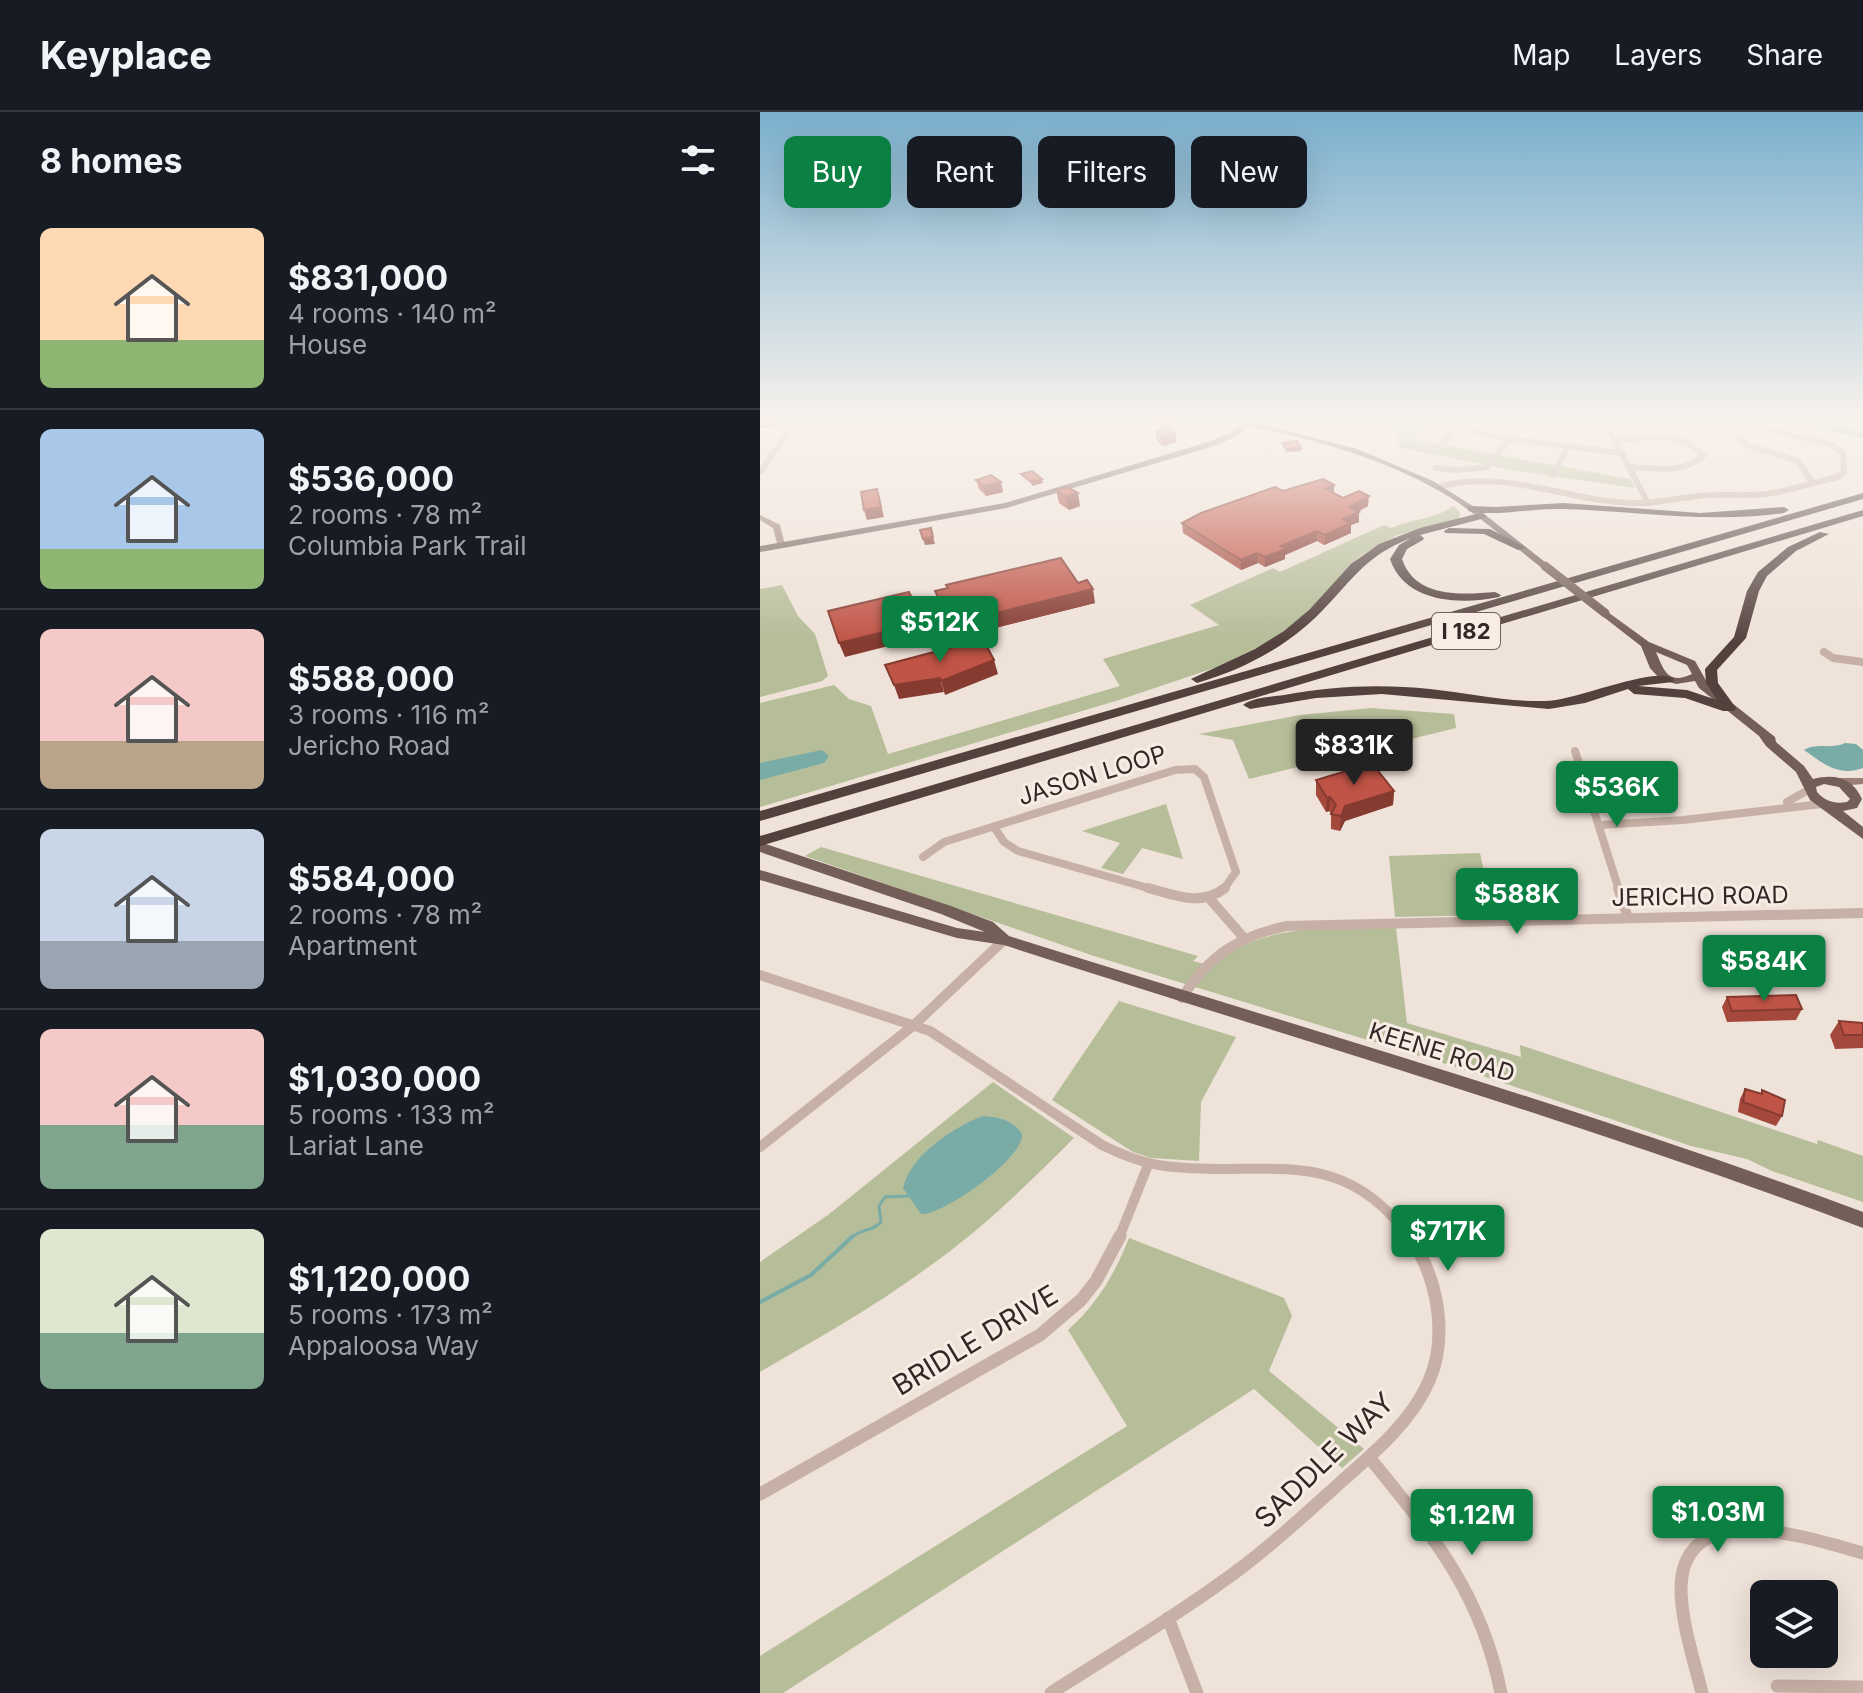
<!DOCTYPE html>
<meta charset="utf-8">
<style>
body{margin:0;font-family:Inter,sans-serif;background:#242831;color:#f1f3f6;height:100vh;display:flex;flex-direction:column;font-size:30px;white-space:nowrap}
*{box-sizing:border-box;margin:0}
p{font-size:26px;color:#9ea1a6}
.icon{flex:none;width:44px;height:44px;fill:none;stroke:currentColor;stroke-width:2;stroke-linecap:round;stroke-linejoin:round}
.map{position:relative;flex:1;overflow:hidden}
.drawer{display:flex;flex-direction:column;background:#171b24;width:760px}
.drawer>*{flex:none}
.top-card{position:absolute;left:24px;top:24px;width:760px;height:72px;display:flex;gap:16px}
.tools{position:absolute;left:990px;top:1468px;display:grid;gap:16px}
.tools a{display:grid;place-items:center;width:88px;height:88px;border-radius:12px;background:#171b24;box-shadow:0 8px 32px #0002;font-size:40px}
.price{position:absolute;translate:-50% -68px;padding:0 18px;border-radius:8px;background:#0b8043;color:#fff;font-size:26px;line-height:52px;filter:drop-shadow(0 2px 4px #0008)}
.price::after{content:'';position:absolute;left:50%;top:48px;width:24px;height:18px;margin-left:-12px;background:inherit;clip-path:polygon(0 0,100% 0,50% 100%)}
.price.on{background:#222;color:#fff}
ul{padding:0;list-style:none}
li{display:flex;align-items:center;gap:24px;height:200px;padding:0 40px}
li+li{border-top:2px solid #363941}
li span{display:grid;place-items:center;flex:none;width:224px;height:160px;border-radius:12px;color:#555}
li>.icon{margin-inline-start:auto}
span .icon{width:96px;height:96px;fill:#fffc;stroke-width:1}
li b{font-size:34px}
h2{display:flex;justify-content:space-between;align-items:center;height:96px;padding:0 40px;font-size:34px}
.tag{padding:0 28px;border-radius:12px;background:#171b24;box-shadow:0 8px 32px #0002;font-size:28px;line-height:72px}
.tag.on{background:#0b8043;color:#fff}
header{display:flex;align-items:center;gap:48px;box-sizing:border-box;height:112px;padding:0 40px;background:#171b24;border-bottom:2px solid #363941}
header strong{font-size:38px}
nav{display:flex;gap:44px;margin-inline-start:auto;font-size:28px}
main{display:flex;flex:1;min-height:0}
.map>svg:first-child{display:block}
.green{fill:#b6bd99}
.water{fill:#79aba7}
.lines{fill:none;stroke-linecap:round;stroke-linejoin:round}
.stream-far1{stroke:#79aba7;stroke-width:3}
.stream{stroke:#79aba7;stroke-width:4}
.canal{stroke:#79aba7;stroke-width:6}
.street-far3{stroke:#c7b0a5;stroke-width:6}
.street-far2{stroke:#c7b0a5;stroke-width:8}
.street-far1{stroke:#c7b0a5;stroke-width:10}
.street{stroke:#c7b0a5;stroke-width:13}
.secondary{fill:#9a7f77;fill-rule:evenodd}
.primary{fill:#745e58;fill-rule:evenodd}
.highway{fill:#53413d;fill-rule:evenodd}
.primary-bridge{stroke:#745e58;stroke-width:9}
.wall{fill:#a5483c}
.shaded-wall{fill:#863b31}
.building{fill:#c05446;stroke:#863b31;stroke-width:2}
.labels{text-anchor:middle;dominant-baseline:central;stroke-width:6;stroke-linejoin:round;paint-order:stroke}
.shield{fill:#f8ece4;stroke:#6e635f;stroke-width:2}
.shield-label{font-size:22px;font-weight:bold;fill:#332826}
.street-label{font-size:24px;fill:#332826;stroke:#f8ece4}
.near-street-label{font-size:28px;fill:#332826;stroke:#f8ece4}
</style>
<header>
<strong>Keyplace</strong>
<nav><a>Map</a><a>Layers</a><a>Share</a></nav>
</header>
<main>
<section class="drawer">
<h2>8 homes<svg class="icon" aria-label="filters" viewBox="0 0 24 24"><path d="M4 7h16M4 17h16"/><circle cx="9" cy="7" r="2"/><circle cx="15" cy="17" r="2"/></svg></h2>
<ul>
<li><span style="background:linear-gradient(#ffd9b3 70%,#8fb573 0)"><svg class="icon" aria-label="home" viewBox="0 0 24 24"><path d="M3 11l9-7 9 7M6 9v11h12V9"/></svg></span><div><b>$831,000</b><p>4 rooms · 140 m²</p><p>House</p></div></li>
<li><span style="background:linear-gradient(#a9c7e8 75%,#8fb573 0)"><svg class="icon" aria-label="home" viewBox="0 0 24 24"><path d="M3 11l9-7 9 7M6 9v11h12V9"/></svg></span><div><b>$536,000</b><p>2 rooms · 78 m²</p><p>Columbia Park Trail</p></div></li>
<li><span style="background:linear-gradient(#f6c9c9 70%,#b9a48a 0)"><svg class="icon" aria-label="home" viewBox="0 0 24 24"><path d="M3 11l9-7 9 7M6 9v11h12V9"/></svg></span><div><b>$588,000</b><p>3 rooms · 116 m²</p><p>Jericho Road</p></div></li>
<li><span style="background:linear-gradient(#c9d6e8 70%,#9aa5b1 0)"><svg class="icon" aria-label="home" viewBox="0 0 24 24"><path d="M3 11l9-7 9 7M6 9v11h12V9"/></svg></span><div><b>$584,000</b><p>2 rooms · 78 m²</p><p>Apartment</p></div></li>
<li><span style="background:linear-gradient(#f6c9c9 60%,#7fa58c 0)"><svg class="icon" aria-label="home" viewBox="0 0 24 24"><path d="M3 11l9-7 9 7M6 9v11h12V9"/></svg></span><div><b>$1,030,000</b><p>5 rooms · 133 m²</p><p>Lariat Lane</p></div></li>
<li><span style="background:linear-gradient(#dfe7d0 65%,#7fa58c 0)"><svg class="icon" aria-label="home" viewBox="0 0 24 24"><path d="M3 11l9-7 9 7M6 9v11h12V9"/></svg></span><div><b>$1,120,000</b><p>5 rooms · 173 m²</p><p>Appaloosa Way</p></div></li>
</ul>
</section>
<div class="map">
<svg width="1103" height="1581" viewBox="0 0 1103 1581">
<rect width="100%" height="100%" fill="#efe2d8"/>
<g class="green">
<path d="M635,313h29l-9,15 215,39 5,9 -116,-17 -119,-23z"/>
<path d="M694,394l6,6 -1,7 -61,16 -22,11 -17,11 -47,50 -37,32 -58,28 -98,33 -359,107v-104l74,-18 15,14 22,7 17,48 232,-68 -17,-27 116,-34 -29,-20 83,-37 7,4 104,-47 7,3c22,-9 44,-9 63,-22z"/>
<path d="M22,473l16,31 17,18 13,42 -6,5 -62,16v-108z"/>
<path d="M611,596l83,6 2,14 -207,51 -16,-39 -34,-6 101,-19z"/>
<path d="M406,692l17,55 -41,-11 -19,26 -22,-6 19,-25 -38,-12z"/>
<path d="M61,735l377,109 -5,5 19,5c53,-45 118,-37 184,-38l11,95 114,34 -1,-12 297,99 1,-4 45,16v46l-91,-31 -25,-12 -56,-13 -232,-78 -365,-112 -289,-100z"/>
<path d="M720,741l14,62 -99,2 -6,-61z"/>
<path d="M359,889l117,36 -35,65 -2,59 -48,-3 -18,-6 -81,-52z"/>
<path d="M233,970l81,56c-46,46 -93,92 -147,130 -53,39 -110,71 -167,104v-110l68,-47z"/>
<path d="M369,1126l155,60 8,18 -23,55 95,78 -22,19 -88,-79 -471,304h-23v-37l367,-230 -59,-96c30,-27 46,-55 61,-92z"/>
</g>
<g class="water">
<path d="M1085,631l11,1 7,6v18c-24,9 -39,-4 -59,-18 13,-8 27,0 41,-7z"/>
<path d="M62,638l7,6 -5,7 -64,17v-17z"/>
<path d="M223,1004c16,1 30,4 39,18 2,24 -78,81 -101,80l-18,-26c7,-32 50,-61 80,-72z"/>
</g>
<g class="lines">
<path class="stream-far1" d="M91,1126c9,-9 23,-7 30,-16l-2,-16 6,-9 23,-1"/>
<path class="stream" d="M0,1190l51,-27 42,-39"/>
<path class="canal" d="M1048,310l55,13"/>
<g class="street-far3">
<path d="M682,310l59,16 120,15"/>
<path d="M806,310l43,7"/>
<path d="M845,310l43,81"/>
<path d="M854,328c30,-2 68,-10 89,16 -19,18 -50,12 -74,11"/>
<path d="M683,331l13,-15"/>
<path d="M676,356l21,2 30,-3 23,-29"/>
<path d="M0,360l36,-50"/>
<path d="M793,363l14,-27"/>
<path d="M678,375c66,-19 128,14 194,16 22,1 45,-5 67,-7 22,-3 45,1 67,-2 25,-3 48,-12 72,-17l6,-5 -1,-19 -10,-8 -97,-23 -7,3 17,20 52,16 15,22"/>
</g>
<g class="street-far2">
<path d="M1064,540l9,6 30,4"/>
<path d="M815,639l44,139"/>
<path d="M1027,690l23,-13"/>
<path d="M839,713l84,-5 139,-16"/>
<path d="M234,715l10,15 14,9 137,39"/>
<path d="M163,745l21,-15 231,-72 20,-1 9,8 32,95 -13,18"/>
</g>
<g class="street-far1">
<path d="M388,776c26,7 53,19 77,0"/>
<path d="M858,776l10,30"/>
<path d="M449,786l35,40"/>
<path d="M0,863l170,56 172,114c21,10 40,18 63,21 98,13 175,-26 245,72"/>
<path d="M422,886c26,-42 57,-62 105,-72l576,-13"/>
<path d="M0,1035l154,-122 90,-85"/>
<path d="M359,1126l29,-73"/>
</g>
<g class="street">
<path d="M609,1345c63,78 112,135 132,236"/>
<path d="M0,1382l280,-159 41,-35 15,-19 24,-45"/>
<path d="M408,1506l29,75"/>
<path d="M1017,1574l86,1"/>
<path d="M291,1581c65,-42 132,-81 194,-128 34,-26 65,-55 97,-84 33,-29 69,-59 87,-100 20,-46 8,-106 -20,-145"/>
<path d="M942,1581c-8,-33 -20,-68 -21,-102 -1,-97 128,-53 182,-38"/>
</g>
<g class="secondary">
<path d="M0,403l20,10 5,20 -1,2h-6l-5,-19 -13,-8z"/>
<path d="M1103,666v6l-24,2 -5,-4 5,-4z"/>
</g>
<g class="primary">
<path d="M486,310h9l102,27 76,32 46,29 71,56 -8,2c-31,-24 -61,-51 -94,-72 -60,-36 -130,-56 -198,-69l-15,10 -21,9 -208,62 -246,44v-6l245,-43 203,-61 21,-9z"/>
<path d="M845,498l44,32 46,19 13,23 67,53 1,5 28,24 9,13c22,-6 40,-1 49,20l-5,9 -14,3 20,16v12l-53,-39 -14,-28 -30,-26 -7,-10 -60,-48 -4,-7 -19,3 -16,-5 -10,-11 -9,-22 -40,-31 -1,-2zM896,540l31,13 5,9c-24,11 -28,-3 -36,-22zM1064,672l15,3 11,12 -3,3c-12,2 -21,0 -30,-10l-1,-5z"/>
<path d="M0,730l191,64 42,16 16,14c286,90 573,171 854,276v16c-282,-107 -572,-190 -859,-283l-47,-7 -197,-58v-10l197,58 28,4 -44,-18 -181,-62z"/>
</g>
<g class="highway">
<path d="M1103,381v6l-1103,322v-10z"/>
<path d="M804,391l136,10 84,-6 5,3 -5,3c-78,11 -144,-2 -221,-4 -27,-1 -53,5 -80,4l3,3 -1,2 -65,17 4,3 -1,2 -16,9 -5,10c13,39 59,36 93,33l6,3 -2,2c-39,8 -94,6 -109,-38l9,-14 12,-7c-49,19 -60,45 -95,79 -32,31 -76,54 -119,66l-6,-4 64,-30 29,-18 26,-22 41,-45 28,-20 41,-16 60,-15 -12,-2v-4l4,-1 23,1z"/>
<path d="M1103,398v6l-1103,330v-10z"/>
<path d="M689,416l41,1 37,19 -9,2 -34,-16 -39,-1 -1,-2z"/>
<path d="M1060,420l9,2 -33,17 -29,25 -8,15 -13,47 -29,32 1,13 18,25 -2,3h-11l-38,-13 -51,-4 -6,-5 -43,14 -36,6 -167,-15 -66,4 -66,11 -7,-4c10,-8 28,-8 41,-10 48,-9 97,-11 146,-6 38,4 76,13 115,12 30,0 111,-36 129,-22l-1,3 -35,4 49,4 30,10 -11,-17 -1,-14 29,-32 13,-46 11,-19 30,-25z"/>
</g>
<path class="primary-bridge" d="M785,454l60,47"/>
</g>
<g class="wall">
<path d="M0,310h17l-4,6h-13z"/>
<path d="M389,310h32l-7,6 -25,-5z"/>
<path d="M396,320l19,1 1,9 -13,4 -6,-5z"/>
<path d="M216,368l25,2 2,10 -17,4 -7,-7z"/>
<path d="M574,373v8l9,5 25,8 -10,6 1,10 -8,3v8l-27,12 -7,-4 -32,14v4l-20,8 -7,-4 -17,7 -58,-37 -1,-10 101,-32z"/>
<path d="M296,378l24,16 -11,4 -10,-7z"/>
<path d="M318,471l17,20 -128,32 -6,-13 -12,3 -10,-20 -4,-14z"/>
<path d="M605,657l29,22 -1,14 -48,16 -5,10 -9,-2v-15l-2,-3 -3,1 -10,-17v-15z"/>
<path d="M967,885l75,12 -6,11 -69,2 -5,-15z"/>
<path d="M1079,909l24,2v25l-28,1 -5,-14z"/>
<path d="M985,977l15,5 2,-4 20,26 -6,10 -38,-14 2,-13z"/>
</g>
<g class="shaded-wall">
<path d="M413,310h8l-7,6z"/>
<path d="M415,321l1,9 -13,4 -1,-9z"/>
<path d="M541,336v3l-15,1v-3z"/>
<path d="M282,367l1,4 -11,3 -1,-4z"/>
<path d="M241,370l2,10 -17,4 -2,-10z"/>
<path d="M574,373v10l-8,-6z"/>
<path d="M117,377l7,28 -17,3 -3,-10z"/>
<path d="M318,381l2,13 -11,4 -3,-13z"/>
<path d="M609,384l-1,10 -19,10v-9z"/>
<path d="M599,400v10l-8,3v8l-27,12 1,-10 18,-16z"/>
<path d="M557,419v10l-32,14v4l-20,8v-10l16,-11z"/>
<path d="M173,425l2,7 -10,1 -2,-6z"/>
<path d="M497,441l1,10 -17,7v-10z"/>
<path d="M333,477l2,14 -128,32 -3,-14z"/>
<path d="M197,496l4,14 -12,3 -4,-14z"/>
<path d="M164,510l4,14 -83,21 -6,-14z"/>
<path d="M234,548l4,14 -53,21 -4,-14z"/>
<path d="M180,566l4,14 -45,7 -5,-14z"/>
<path d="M634,679l-1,14 -48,16 -5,10 1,-15 4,-10z"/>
<path d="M570,685l-1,14 -3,1 1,-14z"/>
</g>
<g class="building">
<path d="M408,315l7,6 -13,4 -6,-5z"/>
<path d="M537,329l4,7 -15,1 -4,-6z"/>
<path d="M272,359l10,8 -11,3 -10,-8z"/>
<path d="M231,363l10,7 -17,4 -8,-6z"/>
<path d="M563,367l11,6 -8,4 17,9 16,-7 10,5 -20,11 10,5 -16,7 8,4 -26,12 -8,-4 -36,15 4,3 -20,8 -8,-4 -16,7 -59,-37 19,-10 74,-26 8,4z"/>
<path d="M307,375l11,6 -12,4 -10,-7z"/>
<path d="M117,377l4,18 -17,3 -3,-18z"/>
<path d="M171,416l2,9 -10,2 -3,-9z"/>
<path d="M301,446l17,25 9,-3 6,9 -129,32 -7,-13 -12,3 -10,-20 13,-3 -2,-3z"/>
<path d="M149,480l15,30 -85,21 -11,-32z"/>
<path d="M223,527l11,21 -53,21 -1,-3 -46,7 -9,-20z"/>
<path d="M603,654l2,3 9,-3 20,25 -49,15 -4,10 -10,-2 5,-9 -6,-8 -3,1 -11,-18z"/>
<path d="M1036,883l6,14 -70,2 -5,-14z"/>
<path d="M1079,909l24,2v12h-19z"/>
<path d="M985,977l17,5v-4l23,10 -3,16 -39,-14z"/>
</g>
<linearGradient id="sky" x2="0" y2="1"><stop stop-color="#7bb0ce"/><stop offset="0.58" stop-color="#f8f2ed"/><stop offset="1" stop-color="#f8f2ed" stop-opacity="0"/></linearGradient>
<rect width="1103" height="531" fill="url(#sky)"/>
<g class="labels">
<rect class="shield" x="672" y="501" width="68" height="36" rx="6"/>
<g class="shield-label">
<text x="706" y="519">I 182</text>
</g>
<g class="street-label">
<text transform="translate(332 663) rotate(-17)">JASON LOOP</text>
<text transform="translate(940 784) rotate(-1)">JERICHO ROAD</text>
<text transform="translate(682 940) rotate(17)">KEENE ROAD</text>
</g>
<g class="near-street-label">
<text transform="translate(215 1228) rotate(-31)">BRIDLE DRIVE</text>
<text transform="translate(564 1348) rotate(-44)">SADDLE WAY</text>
</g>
</g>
</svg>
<div class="tools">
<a><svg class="icon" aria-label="layers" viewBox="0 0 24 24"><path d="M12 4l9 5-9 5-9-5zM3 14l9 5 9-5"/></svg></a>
</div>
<b class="price" style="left:180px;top:552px">$512K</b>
<b class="price on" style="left:594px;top:675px">$831K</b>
<b class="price" style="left:857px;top:717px">$536K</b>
<b class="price" style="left:757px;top:824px">$588K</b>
<b class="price" style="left:1004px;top:891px">$584K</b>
<b class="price" style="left:688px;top:1161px">$717K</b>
<b class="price" style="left:958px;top:1442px">$1.03M</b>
<b class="price" style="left:712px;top:1445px">$1.12M</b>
<div class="top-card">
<a class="tag on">Buy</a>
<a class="tag">Rent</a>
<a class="tag">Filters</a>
<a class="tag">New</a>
</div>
</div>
</main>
